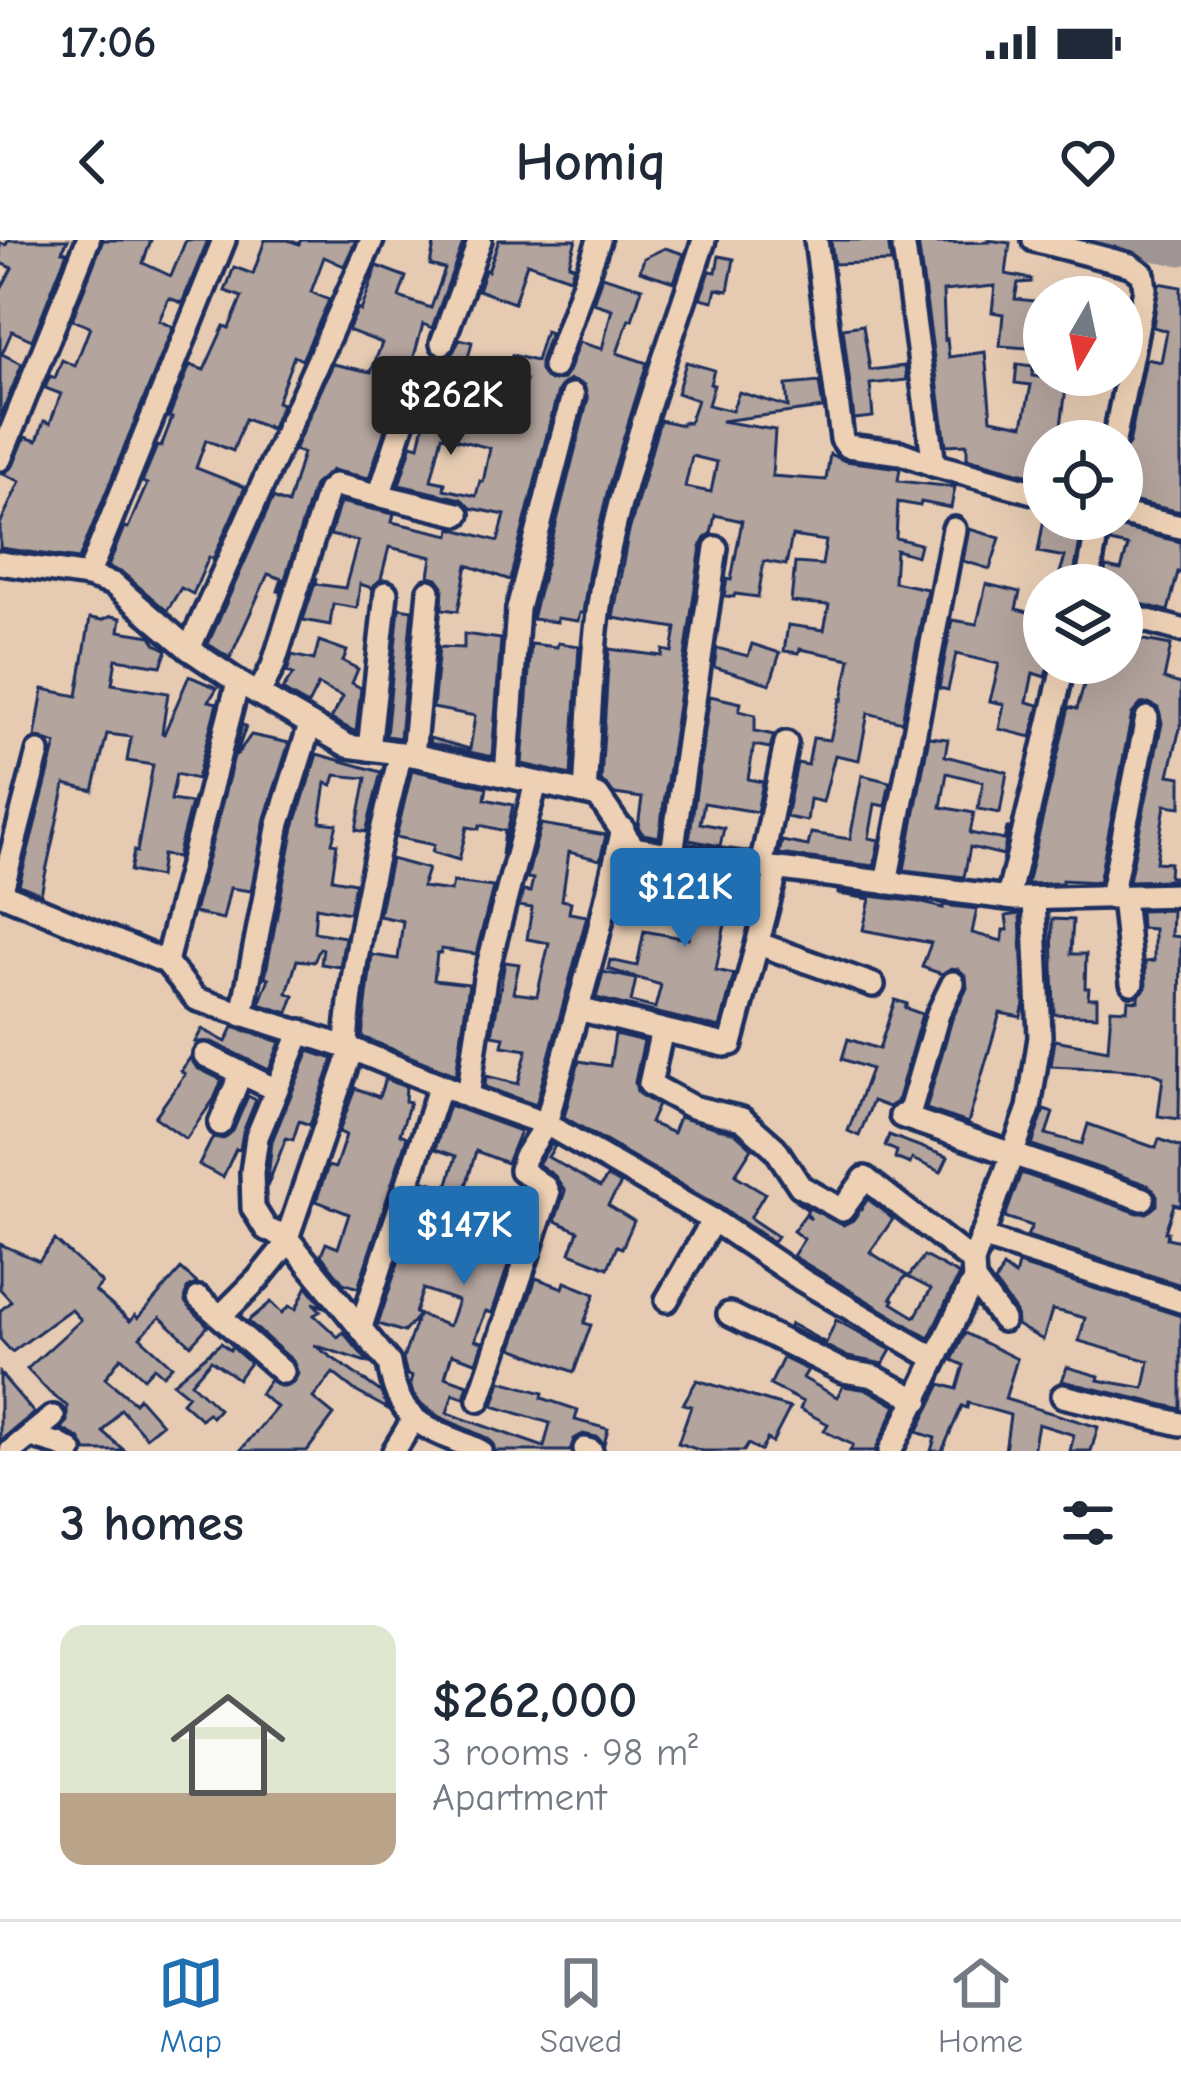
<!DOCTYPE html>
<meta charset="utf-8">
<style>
body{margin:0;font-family:"Comic Neue",sans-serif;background:#f6f6f7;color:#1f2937;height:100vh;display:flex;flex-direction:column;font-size:45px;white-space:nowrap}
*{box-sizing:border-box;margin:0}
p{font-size:39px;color:#747a83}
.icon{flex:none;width:66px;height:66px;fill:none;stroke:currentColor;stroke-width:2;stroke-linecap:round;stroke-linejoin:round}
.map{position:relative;height:1211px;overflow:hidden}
.panel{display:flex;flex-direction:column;background:#fff;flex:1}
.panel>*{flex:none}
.needle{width:78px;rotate:189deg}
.controls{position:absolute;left:1023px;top:36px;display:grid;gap:24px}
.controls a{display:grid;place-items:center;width:120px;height:120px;border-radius:50%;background:#fff;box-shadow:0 12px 48px #0002;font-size:60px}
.price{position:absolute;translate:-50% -102px;padding:0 27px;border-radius:12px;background:#1f6fb2;color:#fff;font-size:39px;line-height:78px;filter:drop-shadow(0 3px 6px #0008)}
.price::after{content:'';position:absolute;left:50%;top:72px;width:36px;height:27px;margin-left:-18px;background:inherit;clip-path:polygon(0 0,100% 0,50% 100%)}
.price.active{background:#222;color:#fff}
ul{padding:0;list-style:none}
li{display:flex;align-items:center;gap:36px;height:300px;padding:0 60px}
li span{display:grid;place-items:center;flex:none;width:336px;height:240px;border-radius:24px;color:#555}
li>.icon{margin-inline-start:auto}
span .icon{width:144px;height:144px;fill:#fffc;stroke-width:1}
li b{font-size:51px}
h2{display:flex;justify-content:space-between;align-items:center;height:144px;padding:0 60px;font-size:51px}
.status{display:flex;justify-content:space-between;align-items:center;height:84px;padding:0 60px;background:#fff;direction:ltr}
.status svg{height:33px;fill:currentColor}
header{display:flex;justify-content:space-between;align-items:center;height:156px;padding:0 60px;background:#fff;font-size:54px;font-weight:600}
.menu{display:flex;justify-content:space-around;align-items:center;height:168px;border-top:3px solid #e0e1e3;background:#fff;font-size:33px;color:#747a83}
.menu a{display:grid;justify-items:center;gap:6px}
.menu .active{color:#1f6fb2}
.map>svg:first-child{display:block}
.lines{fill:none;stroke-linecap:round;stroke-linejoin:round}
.river{stroke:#a09595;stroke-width:27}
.building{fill:#b3a49d;stroke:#1b2f5e;stroke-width:3;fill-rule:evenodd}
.minor-casing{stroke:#1b2f5e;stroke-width:30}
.minor{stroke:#eed1b5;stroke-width:21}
</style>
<div class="status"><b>17:06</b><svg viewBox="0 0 49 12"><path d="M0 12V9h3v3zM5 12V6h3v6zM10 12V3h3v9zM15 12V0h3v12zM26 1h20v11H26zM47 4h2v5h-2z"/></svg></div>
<header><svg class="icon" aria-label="back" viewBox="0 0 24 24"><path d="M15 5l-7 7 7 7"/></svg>Homiq<svg class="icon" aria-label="heart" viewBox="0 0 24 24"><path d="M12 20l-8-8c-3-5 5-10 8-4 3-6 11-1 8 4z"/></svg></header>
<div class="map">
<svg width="1181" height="1211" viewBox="0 0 1181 1211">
<rect width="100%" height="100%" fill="#e6cbb2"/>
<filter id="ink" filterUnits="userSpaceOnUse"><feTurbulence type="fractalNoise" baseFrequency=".00833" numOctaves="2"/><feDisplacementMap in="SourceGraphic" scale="24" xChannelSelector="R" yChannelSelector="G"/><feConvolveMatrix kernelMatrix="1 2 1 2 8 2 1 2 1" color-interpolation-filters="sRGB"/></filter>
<g filter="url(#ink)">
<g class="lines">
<path class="river" d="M1106,0l75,12"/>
</g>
<g class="building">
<path d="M8,0h60l-6,11 5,1 -35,88 -20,-9 -10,23 20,10 -22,54v-127l12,-23 -12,-5v-20l6,2z"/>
<path d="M103,0h48l-8,23 28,13 15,-36h22l-26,63 -13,-5 -10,23 14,6 -94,232 -79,-11v-24l20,-43 -17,-7 10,-8 12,-29 12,4 7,-20 6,2 11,-29 -16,-6 5,-12 5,2 7,-18 13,6 15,-39 -18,-7z"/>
<path d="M265,0h23l11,4 2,-4h55l-12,26 -20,-9 -13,35 18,8 -27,60 -8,-4 -17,46 5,2 -11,25 -26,-10 -12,32 -27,-11 -10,28 49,19 -32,72 -4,-2 -16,37 -12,-6 -14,23 -44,-38 -15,-6 16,-40 4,1 19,-44 -5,-2 15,-36 4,1 11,-29 -3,-1 21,-52 14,5 20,-44 5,2 13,-31 -17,-6 9,-24 19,7z"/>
<path d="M435,0h29l-32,88 -9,-4 -12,43 31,7 4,-17 6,-3 8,-15 12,3 -4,16 23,6 -15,54 15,4 14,2 5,-20 9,2 7,-26 -19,-4 5,-21 24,6 9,-30 5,2 -10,29v9l10,10 13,-2 5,-7 11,-30 23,7 10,-40 -19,-6 9,-27 40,12 -10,32 -3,-1 -12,34 30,10 -38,122 -20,86 -6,42h-3l-2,8 -21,-3v4l-25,-3 56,-220 -4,-14 -14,-5 -7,4 -5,7 -48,189 -43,-15 -9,46 -16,-2 1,-23 -6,-8 -8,-2 3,-19 -43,-10 -8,32 -9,9 -12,-4 -3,24 -24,-4 -3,21 -27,-5 14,-43 -1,7 29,4 13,-47 -28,-6 10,-33 54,12 -2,8 58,13 1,-7 47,13 7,-26 -34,-7 -10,-9 -62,-14 13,-41 7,2 5,-22 4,1 8,-31 -27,-11 -7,3 -5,7 -28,85 -37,-8 -18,15 -33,107 -3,-1 4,-12 -14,-5 -38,84 -22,-14 65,-146 15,6 15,-51 -9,-3 39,-86 38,8 11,-29 -34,-13 10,-21 3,2 16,-45 29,11 -7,20 32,11 14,-39 -15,-4zM442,196l48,12 -7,34 -3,-1 -4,15 -32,-7 1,-6 -14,-3z"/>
<path d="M499,0h77l-7,24 5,2 -4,12 -43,-15 -13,40 -36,-13 7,-20 3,1z"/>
<path d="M831,0h57l3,22 -57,2z"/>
<path d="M936,0v3l53,-1 -1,-2 22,3 -4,31 25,5v3l-13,1 -3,16 29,3v16l-13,-2 -3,32 -28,-2 3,-32 -11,-2 3,-26 -52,5 2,49 2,-1 2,18 36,-5 6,67 32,6 8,-40 -16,-2 2,-19 16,2 -1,10 35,5 -8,60h-15v38l-74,-20 -3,-1v-14l-21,1 -28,-203z"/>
<path d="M665,8l19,6 -10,28 -34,-11 4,-13z"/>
<path d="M719,16l15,3 -6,32 -12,-2 -3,12 -13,-3 10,-27 6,1z"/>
<path d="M1159,43l22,4v225l-59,-13v-46l7,-9 17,-85 15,3 6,-31 -14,-4z"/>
<path d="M863,85l7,45 35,-4 2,14 -37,4 3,33 -19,2 -11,-91z"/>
<path d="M686,122l28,8 -4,14 4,1 -6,20 24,6 7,-19 49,15 -2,-22 33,-3 4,26 -102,13 54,9 -3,46 54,4 4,-26 15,7 55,7 -2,13 57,6 -4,21 -30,-6 -1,4 -22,-4 -2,36 24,6 -3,12 -21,-6 -2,32 33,7 -25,133 -34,-9 -9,47 -24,-5 -12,47 -13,-3 -3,22 -21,-4 11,-54 11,2 5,-27 17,2 10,-41 2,1 8,-41 -50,-10 -1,4 -15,-2 4,-26 36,5 5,-25 -38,-3 4,-39 27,2 4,-24 -34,-5 -6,29 -22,-4 -6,36 -23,-3 -1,3 -10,-1 3,-17 4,1 11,-59 -27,-6 -4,19 -6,4 -4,8 -42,291 -16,-3 -5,-7 4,-29 -27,-4 -14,-13 8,-132 53,7 1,-6 9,2 4,-24 -63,-10 15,-83 32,-115 22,5 1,-3 6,1 8,-23 -20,-7zM692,216l25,6 -6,30 -26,-5z"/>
<path d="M1044,279l39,5 -11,61h-16l9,-28 -27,-5z"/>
<path d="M1113,286l68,16v31l-3,-1 -10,39 -46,-12v-14h-20l4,-18 15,3 7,-24 -18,-4z"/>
<path d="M969,289l31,9 -10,31 -27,-8z"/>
<path d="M986,344l34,8 -4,17 28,7v47h5l-4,14 -12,-4 -6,29 12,3 -8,32 -32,-8 5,-25 -14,-3 9,-37 -43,-10 -8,36 -9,-2 13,-68 25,4z"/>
<path d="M399,368l13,2 -12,128 -14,-2z"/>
<path d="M111,376l10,2 -2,13 32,5 5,8 11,6 -6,16 -45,-7 -4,25 56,9 -6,40 2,1 25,-58 28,12 -8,13 8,2 -20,76 -21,-5 -5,26 20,3 -14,54 -15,-2 -3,22 -29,-6 4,-20 3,1 16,-87 -26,-4 4,-24 -24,-3 -14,57 -28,-7 -24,110 -22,-9 37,-141 -21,-7 8,-48 34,7 13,-78 12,2z"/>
<path d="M464,394l37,5 -9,118 -63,-14 1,-5 40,11 5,-33 -42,-8 6,-61 25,1z"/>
<path d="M1128,397l43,8 -7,34 17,5v39l-12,52 12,2v30l-16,-2 -9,57 14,1 -1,14h4v3l-44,1 33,-158 -4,-15 -9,-5 -8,1 -9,10 -33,168 -37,-2v3l-35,1 42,-177 8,2 12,-41 7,1 2,-6h24z"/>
<path d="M319,401l28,10 -4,10 15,8 -6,14 9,5 -5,44 -25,-13 12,-22 -25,-12 -10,20 -26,-15 11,-16 -6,-2 5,-17 22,5z"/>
<path d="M558,403l21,3 -8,129 -49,-11 9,-120 26,3z"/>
<path d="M752,404l28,9 -10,31 -56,-17 3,-19 31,8z"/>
<path d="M710,456l31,7 -2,8 16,4v16l19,4 -4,13 -16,-3 -6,34 15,3 -6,30 -53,-9 -4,20 24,5 -4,18 -31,-6z"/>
<path d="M242,485l4,1 -10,30 15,-21 38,8 -24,75 -14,73 -21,-3 -7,31 -29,-6z"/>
<path d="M929,497l19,2 -3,17 62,16 -7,41 -22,-4 5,-27 -36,-9 -6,34 33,6 -4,20 34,7 3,-12h2l-6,27 -33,-8 -6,30 -60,-7z"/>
<path d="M317,514l64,18 -15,60 -10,-2 10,-52 -31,-3 -3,10 -6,-2 -6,39 17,2 -5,19 5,1 -5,35 23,4 -6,30 -33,-6 -2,25 31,5 -5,30 -19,-3 2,-15 -3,-1 -6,14 -17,-2 -10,33 7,3 -6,17 -29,-9 10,-26 -4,-1 29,-150z"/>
<path d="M412,530l75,17 -2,12 28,6 -11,50 3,-24 -25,-6 -1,4 -12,-2 -8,33 -27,-8 2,-7 -38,-8z"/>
<path d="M862,535l28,7 -5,24 -10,-2 -6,34 10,2 -5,26 -95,-12 3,-13 26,5 3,-13 39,6z"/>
<path d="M541,584l65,11 -6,25 -31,-8 -7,48 9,2 -2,11 18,3 -51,189 -51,-18 1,-11 32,8 9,-34 -25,-4 2,-9 -12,-2 13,-73 14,2 -6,29 24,3 12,-53 -22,-4 5,-31 -13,-2 4,-15 7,1 3,-13 -6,-1z"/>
<path d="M391,619l37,10 -6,18 29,4 2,-9 40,5 -17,67 -35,-5v4h-4l-3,27 35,4 -13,91 -94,-38 10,-82 26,4 5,-38 -24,-5z"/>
<path d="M662,628l96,14 -7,27 -20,-4 -7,24 -8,41 18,4 -14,54 -124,-30 7,-26 33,7 -5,23 24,6 6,-23 -53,-16 2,-9 27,6 7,-35 44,8 6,-25 -39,-6z"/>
<path d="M838,652l81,10 24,6v-3l34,4 -5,24 30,8 1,-11h5l-2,-14 14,-2 4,90 -3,13 -21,-4 -32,110 -42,-14 26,-90 15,-31 -1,-12 -8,-7 -7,-1 -9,6 -20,-7 9,-24 -68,-13 7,-31 -32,-5z"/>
<path d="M1172,670l-1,26 10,1 -2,182 -21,-3 5,-39 -12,-5 -36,-3 -64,-3 4,-26 53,10 3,-41 16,1 1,-10 10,1v-5l8,-8 -1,-26 9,-1v-32l-13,-1 -1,-17z"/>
<path d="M1052,679l21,1 -2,34h15l-1,34h4l-1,10h9v18l-43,-2z"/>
<path d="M895,760l12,4 -2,4 17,6 -25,88 -8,5 -16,-6 -14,35 -11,-5 23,-62 -29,-10 6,-20 31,10z"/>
<path d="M233,787l47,15 -11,28 -57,-28h-17l7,-13 24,13z"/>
<path d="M615,794l29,7 -9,41 2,9 5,5 16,9 -8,18 23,10 6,-16 56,16 17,15 -17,27 30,18 -15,25 27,18 -4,6 -53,-35 -156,-90 15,-56 31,5z"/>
<path d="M309,811l24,8 -23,66 -11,-4 -6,19 -7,-2 -19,49 5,-46z"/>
<path d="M190,818l7,10 25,12 -8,19 -28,40 -31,-22 30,-43 -4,-3z"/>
<path d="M385,839l21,8 -1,14 5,1 -10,32 7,3 -49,151 -15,-5 -22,-28 5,-12 12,5 11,-34 -33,-13 12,-35 7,2 11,-33 -7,-3 16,-44 24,9z"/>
<path d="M248,856l8,4 -13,32 -3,18 -4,-1 -13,28 -24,-12 14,-28 10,2 10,-8z"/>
<path d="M449,865l71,26 -13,32 -31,-12 -12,42 32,8 -2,6 4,2 4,-7 9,2 1,-4 17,5 -6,17 -20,-5 -10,31 19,6 -20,59 -6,-2 -11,29 8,2 -7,20 -24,-8 -7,23 23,8 -4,13 -11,-4 -6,19 97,34 6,-24 -57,-17 8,-25 42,12 -1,5 36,12 -3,10 33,9 -4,15 -7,-7 -14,-3 -9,5 -4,12h-75l-2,-8 -6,-5 -49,-22 -18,-13 -7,-10 -3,-8 2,-9 -5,-1 -4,-16 15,-43 -14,16 -26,-8 47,-143 22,6 9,-31 -21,-7zM423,1049l35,12 -9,25 -34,-13z"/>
<path d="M1044,870l9,3 -7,21 36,10 6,-20 68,24 3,-9 22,8v59l-7,-2 -9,28h3l-1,6 14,3v44l-154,-49 5,-10 -27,-9 16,-44 117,40h9l10,-8v-10l-9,-10 -116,-40z"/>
<path d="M889,895l59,22 -7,15 -29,-13 -2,5 -15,-6 2,-7 -12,-5z"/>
<path d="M551,904l4,2 -7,11 33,19 19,11 7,-10 14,7 -13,21 26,16 -12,27 -5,-2 -9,22 -38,-15 8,-22 -23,-10 10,-30 -10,-15 -17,-12z"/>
<path d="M868,959l25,20 -23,33 36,23 -15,23 3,2 -2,3 23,14 16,-28 -23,-12 16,-21 35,19 -30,63 -136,-82 11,-17 -11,-8 12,-16 6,4 -5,-6 2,-3 -13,-9 48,24 10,-5z"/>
<path d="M55,1000l47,43 -7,8 35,30 5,-6 3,3 43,-49 16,14 -10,6 -2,13 23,24 -17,19 -31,-28 -20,20 32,29 -9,9 -9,-8 -10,11 -23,-21 -16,21 30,25 4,-5 23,26 -16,13 -25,-28 -18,23 22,19h-39l-7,-13 -17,-9 5,-8v-15l-17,-13 -23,-24 54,-49 -10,-11 -59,43 -12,-13v-28l11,-10 -11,-12v-45l39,17z"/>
<path d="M1018,1024l163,52v93l-119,-28 5,-14 32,9 -1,4 46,8 5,-27 -70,-20 6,-23 -22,-6 -11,-2 -9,30 -26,-15 -1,-13 -21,-29 8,-16 12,9z"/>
<path d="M536,1038l27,10 2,-6 30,12 -11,29 7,2 -17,47 -62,-24z"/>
<path d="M307,1046l17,21 -11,-4 8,8 -7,4 24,22 5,-5 26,31 -55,-18 67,47 7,17 -31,-17 -24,-19 -20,25 21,17 -27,36h-67l37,-44 -17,-13 10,-14 9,6h8l6,-3 5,-9 -5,-13 -45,-40 23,-19 11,11 7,-7 7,3z"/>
<path d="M836,1080l55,30 -8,14 -35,-7 -59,-30 2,-3 35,19z"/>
<path d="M965,1093l52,26 -12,40 93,28 -7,24h-21l4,-16 -36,-11 -5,27h-28l5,-36 -42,-12 -1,5 -5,-2 -20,45h-11l4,-13 -18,-6 24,-48 16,5 7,-24 -12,-5z"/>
<path d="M221,1103l9,7 2,-3 18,16 -12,16 -27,-19 -20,23 28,26 -7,8 -4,-4 -7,6 -19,-17 6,-7 -15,-12z"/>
<path d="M783,1118l25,12 -5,8 34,19 6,-11 25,4 28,16 -21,45h-25l3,-6 -29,-14 4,-7 -28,-15 3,-7 -33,-17z"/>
<path d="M0,1133l34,40 -34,28z"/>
<path d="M697,1140l93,28 -18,35 -5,-4 -6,12 -13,-7 -4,7h-42l-24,-8 13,-37 -8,-2z"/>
</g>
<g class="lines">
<g class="minor-casing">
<g id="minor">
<path d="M816,0l26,199 5,7 54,7 33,12 110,30"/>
<path d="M903,0l31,225"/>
<path d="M1034,0l96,25 13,9 2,15 -31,152"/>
<path d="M442,103l38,-103"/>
<path d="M554,127l45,-127"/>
<path d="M0,219l88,-219"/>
<path d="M380,253l31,-95"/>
<path d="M1122,274l59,13"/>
<path d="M0,323l88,13 25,8 76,65 49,33 110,64 65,9 185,41 36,52 52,9 330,42 165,-4"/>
<path d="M88,336l136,-336"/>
<path d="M1087,345l12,-66"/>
<path d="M1122,374l59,16"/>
<path d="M189,409l183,-409"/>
<path d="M259,453l14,-27 55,-175 7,-6 123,29"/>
<path d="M369,509l17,-156"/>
<path d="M413,515l16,-164"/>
<path d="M506,536l12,-167 55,-214"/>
<path d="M585,553c5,-73 6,-148 19,-219 22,-114 64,-224 100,-334"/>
<path d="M672,614l44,-306"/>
<path d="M761,627l25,-124"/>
<path d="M886,643l68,-354"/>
<path d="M0,653l166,69 30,37 156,50 123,50 71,25 167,96 89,60 132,78"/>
<path d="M1,654l37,-142"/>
<path d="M1111,657l36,-179"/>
<path d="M1123,657l9,86"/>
<path d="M1008,658l56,-235"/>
<path d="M759,704l114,41"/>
<path d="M166,722l72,-280"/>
<path d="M578,769l84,21 -12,54 42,23 50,12 33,29 25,38 42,24 23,-32 108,84"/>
<path d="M242,775l37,-192 31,-98"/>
<path d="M662,790l63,15 6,-1 46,-175"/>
<path d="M301,791l-44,106 -5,35 1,36 13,21 21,9 102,125c10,64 39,64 91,88"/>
<path d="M205,815l71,35"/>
<path d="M468,857l17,-119 51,-195"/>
<path d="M901,876l242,83"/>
<path d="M908,878l30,-104 15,-31"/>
<path d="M220,884l21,-51"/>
<path d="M981,997l200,64"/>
<path d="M287,998l65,-189 -6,-7c8,-99 31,-193 55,-289"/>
<path d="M199,1058l84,74"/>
<path d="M667,1060l46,-80"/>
<path d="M729,1074l114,57 30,5 45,24"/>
<path d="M221,1076l37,-37 30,-37"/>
<path d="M1003,1080l-29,-40 -1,-18 56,-154 11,-71 -6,-138"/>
<path d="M361,1087l79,-242"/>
<path d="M1063,1156l118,28"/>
<path d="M479,1160l69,-206 -3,-7 -24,-17 3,-12 22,-34 51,-185 26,-110"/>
<path d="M31,1196l27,8 13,7"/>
<path d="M585,1209l6,2"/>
<path d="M11,1211l42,-34"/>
<path d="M394,1211l19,-31"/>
<path d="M890,1211c30,-56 55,-114 84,-171"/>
</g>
</g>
<use href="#minor" class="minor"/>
</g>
</g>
</svg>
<div class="controls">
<a><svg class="needle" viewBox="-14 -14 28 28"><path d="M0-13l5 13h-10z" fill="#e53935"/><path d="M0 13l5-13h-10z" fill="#747a83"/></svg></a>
<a><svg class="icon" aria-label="locate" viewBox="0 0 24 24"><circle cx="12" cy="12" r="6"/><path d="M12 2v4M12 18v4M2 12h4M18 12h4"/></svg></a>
<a><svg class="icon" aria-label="layers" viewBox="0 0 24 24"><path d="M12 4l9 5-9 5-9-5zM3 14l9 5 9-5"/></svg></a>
</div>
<b class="price active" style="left:451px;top:218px">$262K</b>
<b class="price" style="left:685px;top:710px">$121K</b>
<b class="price" style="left:464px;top:1048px">$147K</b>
</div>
<section class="panel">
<h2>3 homes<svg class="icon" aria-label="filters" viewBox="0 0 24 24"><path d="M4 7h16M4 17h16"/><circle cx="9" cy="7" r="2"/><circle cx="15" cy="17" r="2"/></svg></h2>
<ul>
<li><span style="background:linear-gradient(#dfe7d0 70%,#b9a48a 0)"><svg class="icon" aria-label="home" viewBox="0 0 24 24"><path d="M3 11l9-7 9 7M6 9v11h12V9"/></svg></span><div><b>$262,000</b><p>3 rooms · 98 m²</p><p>Apartment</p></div></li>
</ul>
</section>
<nav class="menu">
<a class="active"><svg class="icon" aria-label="map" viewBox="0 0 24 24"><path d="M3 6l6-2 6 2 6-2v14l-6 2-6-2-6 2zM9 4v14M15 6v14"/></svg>Map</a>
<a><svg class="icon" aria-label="saved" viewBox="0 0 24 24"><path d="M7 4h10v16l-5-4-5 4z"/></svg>Saved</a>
<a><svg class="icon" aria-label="home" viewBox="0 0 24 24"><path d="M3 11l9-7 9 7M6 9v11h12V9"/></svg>Home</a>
</nav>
